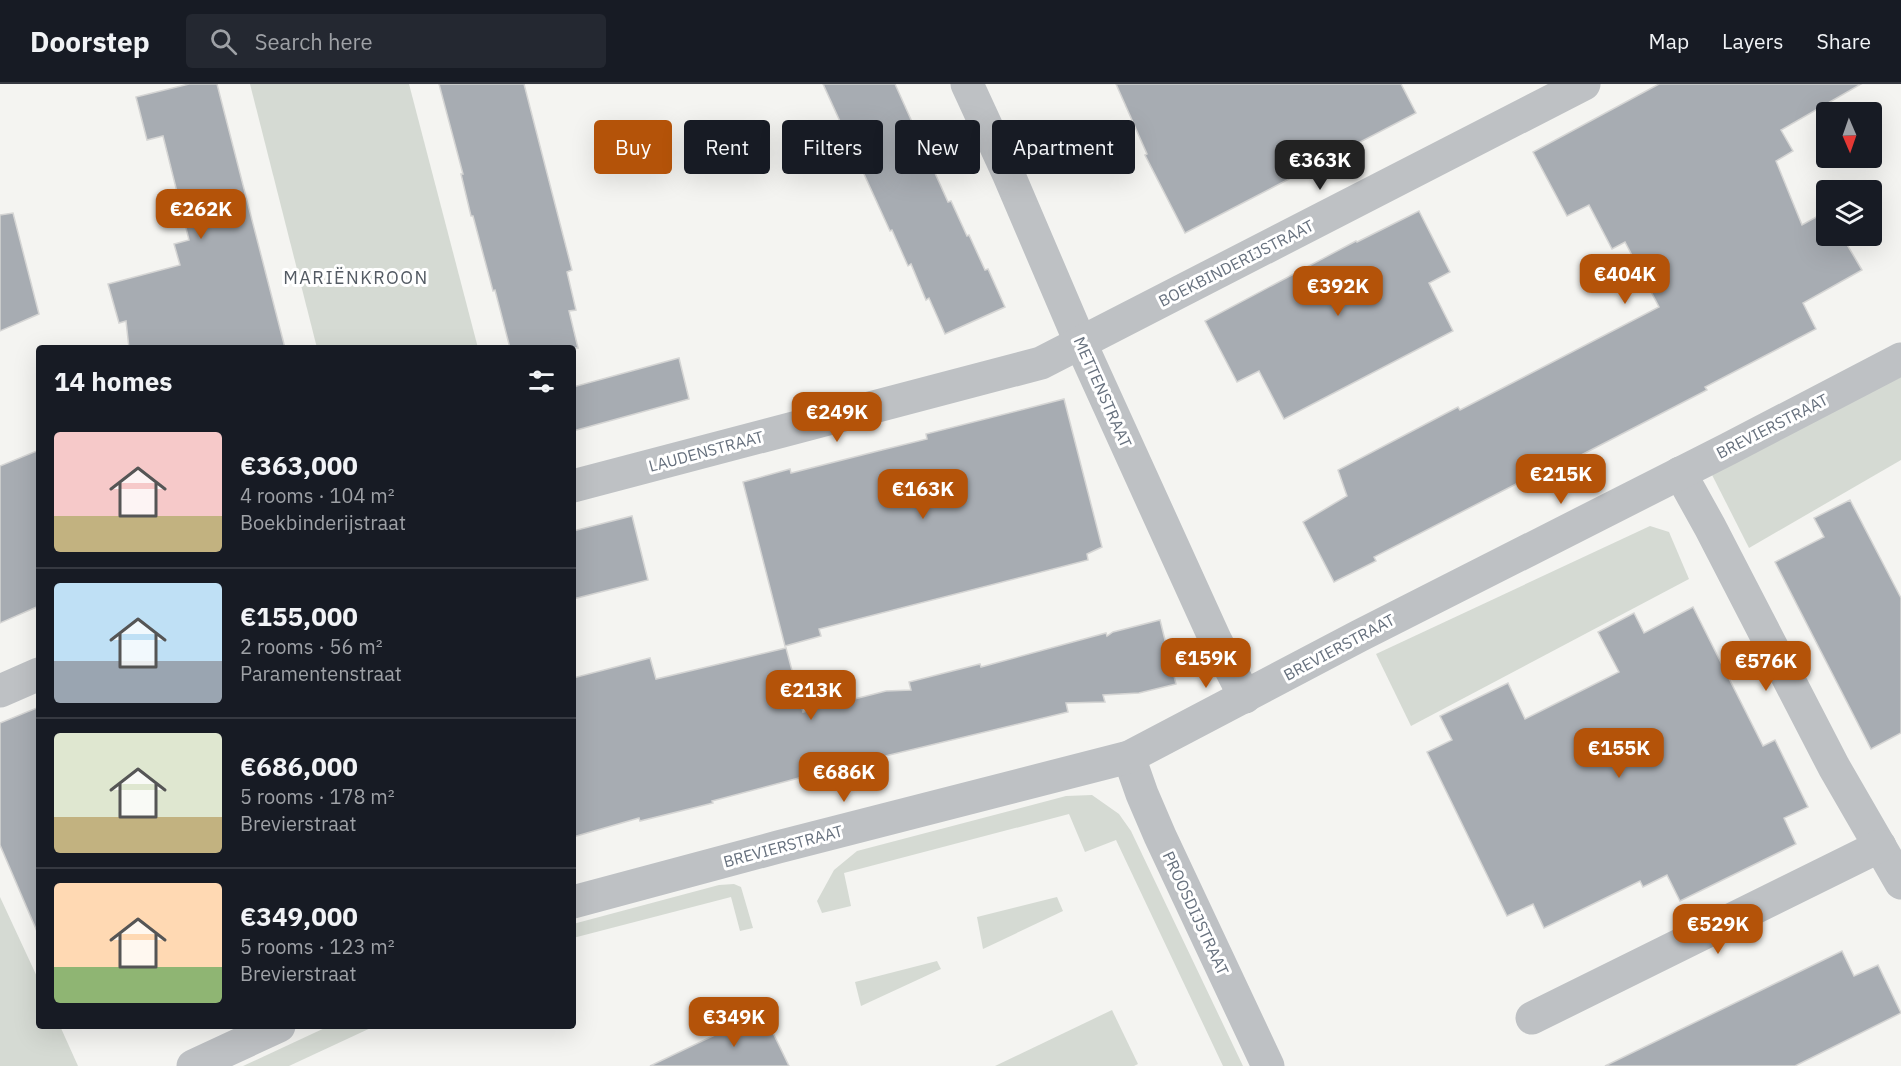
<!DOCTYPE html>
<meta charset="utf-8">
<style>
body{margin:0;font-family:"IBM Plex Sans",sans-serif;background:#242831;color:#f1f3f6;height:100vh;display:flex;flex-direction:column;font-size:22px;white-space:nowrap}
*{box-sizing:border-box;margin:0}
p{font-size:20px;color:#9ea1a6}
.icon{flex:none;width:33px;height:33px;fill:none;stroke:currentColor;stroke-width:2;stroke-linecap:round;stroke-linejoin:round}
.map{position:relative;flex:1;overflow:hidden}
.side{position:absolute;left:36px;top:261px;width:540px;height:684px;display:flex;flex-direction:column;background:#171b24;border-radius:6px;box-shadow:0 6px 24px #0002}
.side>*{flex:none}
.banner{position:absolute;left:594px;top:36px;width:570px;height:54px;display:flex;gap:12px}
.needle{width:39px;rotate:178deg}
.controls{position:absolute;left:1816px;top:18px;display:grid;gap:12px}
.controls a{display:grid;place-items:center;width:66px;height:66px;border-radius:6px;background:#171b24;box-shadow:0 6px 24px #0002;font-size:30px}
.price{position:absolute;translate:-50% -51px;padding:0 14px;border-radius:12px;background:#b45309;color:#fff;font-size:20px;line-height:39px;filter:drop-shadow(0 2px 3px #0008)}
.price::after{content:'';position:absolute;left:50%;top:36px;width:18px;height:14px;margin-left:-9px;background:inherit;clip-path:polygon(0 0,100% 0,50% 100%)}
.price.active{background:#222;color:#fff}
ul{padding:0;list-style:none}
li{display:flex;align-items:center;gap:18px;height:150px;padding:0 18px}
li+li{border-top:2px solid #363941}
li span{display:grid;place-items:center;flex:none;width:168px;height:120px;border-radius:6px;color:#555}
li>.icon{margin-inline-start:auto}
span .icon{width:72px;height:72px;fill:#fffc;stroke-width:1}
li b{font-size:26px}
h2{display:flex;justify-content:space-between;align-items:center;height:72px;padding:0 18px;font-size:26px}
.chip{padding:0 21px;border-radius:6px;background:#171b24;box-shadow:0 6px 24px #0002;font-size:21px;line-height:54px}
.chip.active{background:#b45309;color:#fff}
header{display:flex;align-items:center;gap:36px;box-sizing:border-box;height:84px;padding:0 30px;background:#171b24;border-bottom:2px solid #363941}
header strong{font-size:28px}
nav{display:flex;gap:33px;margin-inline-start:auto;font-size:21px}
.search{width:420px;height:54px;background:#242831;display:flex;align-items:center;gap:15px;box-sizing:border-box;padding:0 21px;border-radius:6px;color:#9ea1a6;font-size:22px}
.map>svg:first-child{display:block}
.green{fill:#d5dad3}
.building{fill:#a7acb2;stroke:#d5d5d4;stroke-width:1.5}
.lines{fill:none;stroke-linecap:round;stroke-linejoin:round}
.street{stroke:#bec1c4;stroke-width:33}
.labels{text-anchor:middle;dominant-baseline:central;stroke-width:6;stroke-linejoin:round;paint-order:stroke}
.street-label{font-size:16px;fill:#67717e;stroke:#fff}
.neighbourhood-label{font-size:18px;letter-spacing:1.5px;fill:#545b64;stroke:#fff}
</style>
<header>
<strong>Doorstep</strong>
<div class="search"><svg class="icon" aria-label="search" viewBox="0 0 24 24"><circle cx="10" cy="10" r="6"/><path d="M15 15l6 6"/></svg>Search here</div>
<nav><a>Map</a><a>Layers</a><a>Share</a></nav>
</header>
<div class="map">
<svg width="1901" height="982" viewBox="0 0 1901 982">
<rect width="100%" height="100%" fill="#f4f4f1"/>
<g class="green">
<path d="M250,0h159l69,264h-161z"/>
<path d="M1901,293v83l-152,88 -42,-83z"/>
<path d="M1650,442l19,6 20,47 -278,147 -35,-72z"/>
<path d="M1092,711l27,19 12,17 112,235h-20l-107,-226 -31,12 -16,-38 -225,59 7,33 -29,7 -5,-12 17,-31 23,-19 209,-55z"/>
<path d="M734,800l7,3 12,41 -13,3 -9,-34 -158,41v-14l146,-39z"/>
<path d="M0,813l39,84v45h21l18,40h-78z"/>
<path d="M1057,813l6,14 -80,38 -6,-32z"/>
<path d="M937,877l4,8 -80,37 -6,-24z"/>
<path d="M1112,926l26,54 -4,2h-139z"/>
<path d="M329,942h46l-86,40h-46z"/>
</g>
<g class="building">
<path d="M189,0h28l68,264h-156l-3,-27 -7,2 -11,-39 72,-19 -6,-21 15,-4 -26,-104 -16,4 -11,-43z"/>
<path d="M439,0h85l48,186 -5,2 9,38 -7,1 9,37h-68l-15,-58 -2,1 -20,-75h-2l-10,-42h2z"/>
<path d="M823,0h72l53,118 3,-1 16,35 2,-1 16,35 3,-1 17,38 -60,27 -16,-36 -3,2 -15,-36 -3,2 -16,-36 -2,1z"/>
<path d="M1116,0h285l15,29 -231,120 -40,-78 2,-1z"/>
<path d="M1659,0h202l-80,46 12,21 -17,10 26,64 25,-14v25h15l20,34 -59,33 13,26 -111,58 2,3 -149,77 -38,19 -2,-3 -144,74 2,4 -42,21 -31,-60 44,-26 -9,-26 120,-63 2,3 199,-103 -34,-65 -13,7 -23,-44 -22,11 -34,-64z"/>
<path d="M1419,127l31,61 -21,11 24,48 -169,88 -25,-48 -22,11 -32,-61 151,-80 1,1z"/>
<path d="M13,129l26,101 -39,17v-116z"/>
<path d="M679,274l10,41 -116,32v-44z"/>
<path d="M1064,315l38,148 -15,7 1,6 -269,69 2,7 -36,10 -42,-164 47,-13 1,4 91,-23 45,-11 -1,-5z"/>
<path d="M39,366v156l-39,17v-157z"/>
<path d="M1850,416l51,98v135l-30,16 -96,-187 49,-25 -10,-19z"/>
<path d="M632,432l16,64 -75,19v-68z"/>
<path d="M1693,523l70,139 12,-6 33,67 -24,11 12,26 -116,57 -13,-26 -24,12 -3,-6 -96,47 -11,-24 -26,12 -80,-164 25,-12 -12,-24 68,-33 17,36 94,-47 -21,-40 36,-19 10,20z"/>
<path d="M1160,536l16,64 -37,9 -36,2 2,7 -39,1 2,9 -191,46h-24l2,9 -36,9 -1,-3 -106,28 1,2 -73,18 -1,-3 -66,19v-159l77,-20 6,21 130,-31 17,64 83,-21 25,-1 -2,-8 71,-18 1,3 125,-34 1,3 6,-4z"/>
<path d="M39,623v229l-39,-91v-122z"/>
<path d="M1842,867l12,25 24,-11 23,48 -106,53h-190z"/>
<path d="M763,928l26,54h-139z"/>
</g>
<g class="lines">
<g class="street">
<path d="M967,0l41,89 73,171 134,295 30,58"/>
<path d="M1680,389l30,54 124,240 67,116"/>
<path d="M573,402l468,-123 543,-279"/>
<path d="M0,607l39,-17"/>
<path d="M1129,673l13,37 18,42 108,230"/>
<path d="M573,818l205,-55 351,-90 230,-121 369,-187 173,-90"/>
<path d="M1532,934l348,-172"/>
<path d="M193,982l86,-40"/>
</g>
</g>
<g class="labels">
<g class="street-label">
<text transform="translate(1236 179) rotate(-27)">BOEKBINDERIJSTRAAT</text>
<text transform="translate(1103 308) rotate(66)">METTENSTRAAT</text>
<text transform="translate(1772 342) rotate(-27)">BREVIERSTRAAT</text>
<text transform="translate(706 367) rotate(-15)">LAUDENSTRAAT</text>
<text transform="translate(1339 563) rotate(-28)">BREVIERSTRAAT</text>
<text transform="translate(783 762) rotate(-15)">BREVIERSTRAAT</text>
<text transform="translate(1196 829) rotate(65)">PROOSDIJSTRAAT</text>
</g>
<g class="neighbourhood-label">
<text x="356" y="193">MARIËNKROON</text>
</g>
</g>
</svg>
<div class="controls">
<a><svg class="needle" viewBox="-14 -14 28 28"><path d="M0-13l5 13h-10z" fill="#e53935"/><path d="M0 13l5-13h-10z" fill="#9ea1a6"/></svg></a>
<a><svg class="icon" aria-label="layers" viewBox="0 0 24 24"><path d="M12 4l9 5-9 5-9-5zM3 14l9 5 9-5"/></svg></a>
</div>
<b class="price active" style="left:1320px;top:107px">€363K</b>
<b class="price" style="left:201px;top:156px">€262K</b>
<b class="price" style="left:1625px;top:221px">€404K</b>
<b class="price" style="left:1338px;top:233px">€392K</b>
<b class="price" style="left:837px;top:359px">€249K</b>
<b class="price" style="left:1561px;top:421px">€215K</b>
<b class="price" style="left:923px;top:436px">€163K</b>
<b class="price" style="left:1206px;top:605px">€159K</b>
<b class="price" style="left:1766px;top:608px">€576K</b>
<b class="price" style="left:811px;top:637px">€213K</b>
<b class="price" style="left:1619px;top:695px">€155K</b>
<b class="price" style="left:844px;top:719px">€686K</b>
<b class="price" style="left:1718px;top:871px">€529K</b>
<b class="price" style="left:734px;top:964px">€349K</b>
<div class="banner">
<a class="chip active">Buy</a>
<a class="chip">Rent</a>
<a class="chip">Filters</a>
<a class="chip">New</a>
<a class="chip">Apartment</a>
</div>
<section class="side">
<h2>14 homes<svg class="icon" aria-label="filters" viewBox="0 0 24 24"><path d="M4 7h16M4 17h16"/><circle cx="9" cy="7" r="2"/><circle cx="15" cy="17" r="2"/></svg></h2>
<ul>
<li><span style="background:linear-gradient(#f6c9c9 70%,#c2b280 0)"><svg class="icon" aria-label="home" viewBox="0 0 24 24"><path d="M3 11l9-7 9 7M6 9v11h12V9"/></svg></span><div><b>€363,000</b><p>4 rooms · 104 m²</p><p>Boekbinderijstraat</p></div></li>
<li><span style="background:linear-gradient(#bfe0f5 65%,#9aa5b1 0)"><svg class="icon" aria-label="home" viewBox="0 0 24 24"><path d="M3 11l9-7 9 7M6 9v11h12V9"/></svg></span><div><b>€155,000</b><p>2 rooms · 56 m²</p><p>Paramentenstraat</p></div></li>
<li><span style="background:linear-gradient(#dfe7d0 70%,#c2b280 0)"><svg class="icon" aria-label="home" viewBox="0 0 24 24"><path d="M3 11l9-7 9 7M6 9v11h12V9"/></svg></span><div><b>€686,000</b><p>5 rooms · 178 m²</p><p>Brevierstraat</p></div></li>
<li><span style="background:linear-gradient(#ffd9b3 70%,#8fb573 0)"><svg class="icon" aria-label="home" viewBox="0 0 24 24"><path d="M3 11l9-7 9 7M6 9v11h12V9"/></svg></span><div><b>€349,000</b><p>5 rooms · 123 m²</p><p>Brevierstraat</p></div></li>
</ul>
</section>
</div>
